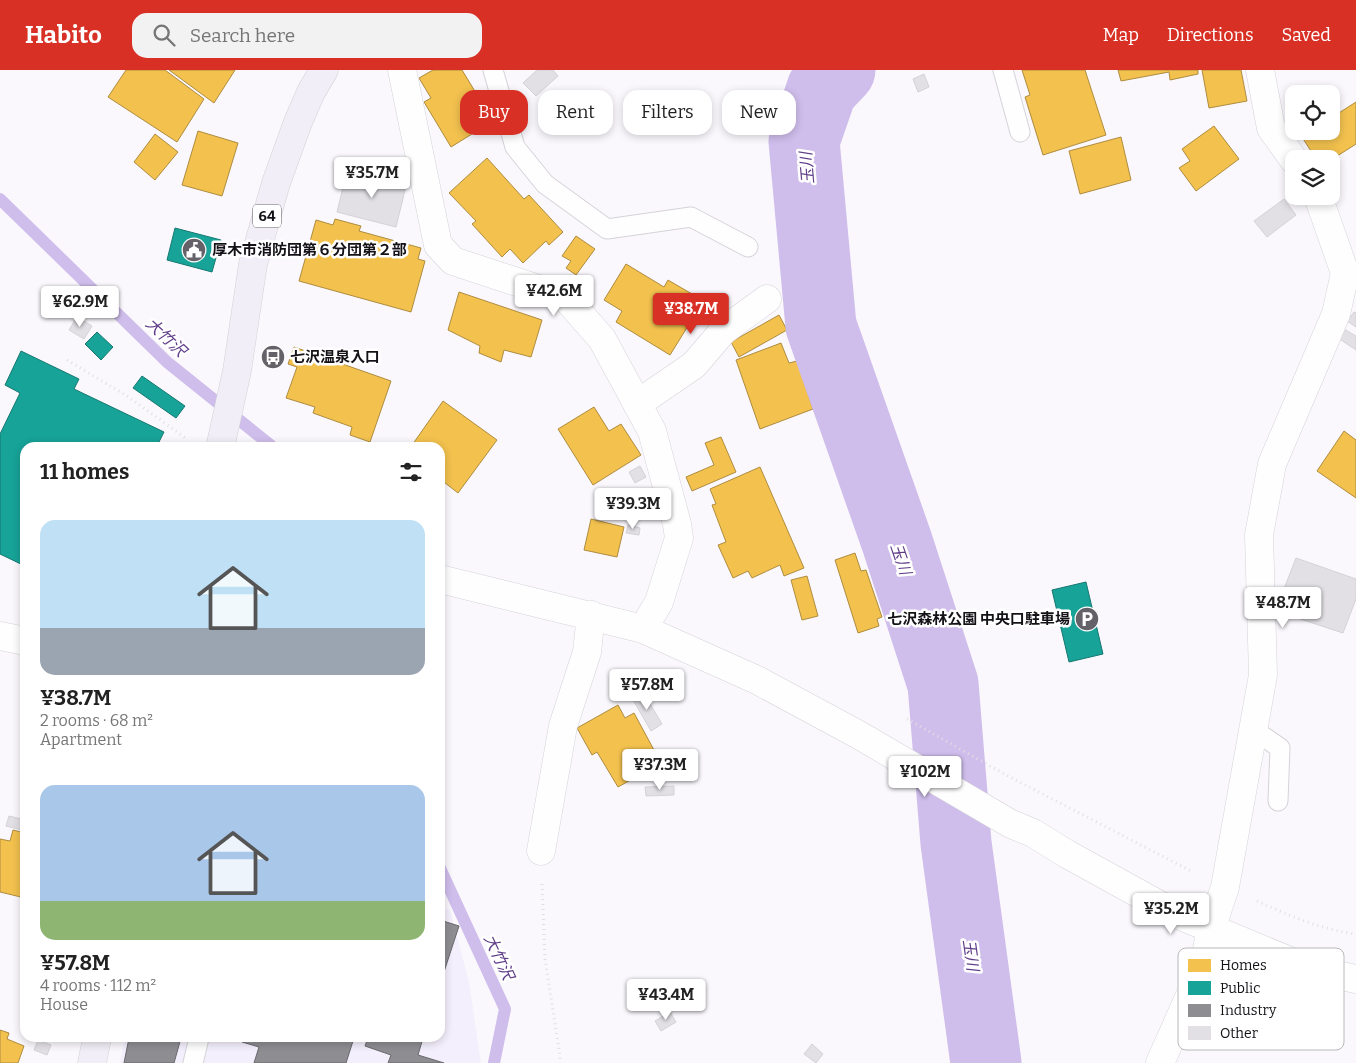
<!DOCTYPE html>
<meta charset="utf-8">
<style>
body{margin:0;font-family:Bitter,"Noto Sans JP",serif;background:#f2f2f2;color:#222;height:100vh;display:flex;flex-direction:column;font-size:19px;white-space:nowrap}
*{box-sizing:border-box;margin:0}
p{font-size:16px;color:#767676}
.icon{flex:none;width:28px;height:28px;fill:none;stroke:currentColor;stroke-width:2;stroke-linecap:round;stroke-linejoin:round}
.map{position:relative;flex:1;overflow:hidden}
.details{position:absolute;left:20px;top:372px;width:425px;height:600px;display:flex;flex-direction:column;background:#fff;border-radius:15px;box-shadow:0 2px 8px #0003}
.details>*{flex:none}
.hud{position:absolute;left:460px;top:20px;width:475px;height:45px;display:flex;gap:10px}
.buttons{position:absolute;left:1285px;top:15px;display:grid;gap:10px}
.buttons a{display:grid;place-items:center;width:55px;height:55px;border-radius:10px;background:#fff;box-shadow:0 2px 8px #0003;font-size:25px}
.price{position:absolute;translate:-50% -42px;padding:0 11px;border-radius:5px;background:#fff;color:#222;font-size:16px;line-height:32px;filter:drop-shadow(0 1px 2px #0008)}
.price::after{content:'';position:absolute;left:50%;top:30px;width:15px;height:11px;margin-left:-8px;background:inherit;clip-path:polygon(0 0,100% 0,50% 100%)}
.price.active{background:#d93025;color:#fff}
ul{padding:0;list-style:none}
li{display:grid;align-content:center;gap:10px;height:265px;padding:0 20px}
li span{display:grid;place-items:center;height:155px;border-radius:15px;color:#555}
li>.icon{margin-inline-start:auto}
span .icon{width:90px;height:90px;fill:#fffc;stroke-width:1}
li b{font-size:21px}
h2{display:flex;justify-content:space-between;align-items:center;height:60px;padding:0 20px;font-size:21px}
.tag{padding:0 18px;border-radius:15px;background:#fff;box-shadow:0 2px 8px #0003;font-size:18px;line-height:45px}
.tag.active{background:#d93025;color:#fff}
header{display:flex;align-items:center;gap:30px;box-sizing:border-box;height:70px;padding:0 25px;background:#d93025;color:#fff}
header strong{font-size:24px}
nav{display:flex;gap:28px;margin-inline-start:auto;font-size:18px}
.search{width:350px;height:45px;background:#f2f2f2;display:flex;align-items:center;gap:12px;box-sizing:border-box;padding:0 18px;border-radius:15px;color:#767676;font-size:19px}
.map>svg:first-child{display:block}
.built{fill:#f4effc}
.homes{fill:#f2c14e;stroke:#af8c3e}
.public{fill:#17a398;stroke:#167871}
.industry{fill:#8d8d92;stroke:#69686d}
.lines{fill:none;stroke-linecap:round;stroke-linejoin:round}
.stream{stroke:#cfbdeb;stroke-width:12}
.river{stroke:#cfbdeb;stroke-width:71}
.building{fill:#e2e0e5;stroke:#d4d2d7}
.service-casing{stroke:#d5d3d8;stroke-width:21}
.minor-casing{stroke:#d5d3d8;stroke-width:29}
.tertiary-casing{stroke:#d5d3d8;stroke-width:29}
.primary-casing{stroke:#d3d2d4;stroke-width:29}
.path{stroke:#e0dfe0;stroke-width:3;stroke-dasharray:1 4;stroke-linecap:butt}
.service{stroke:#fefeff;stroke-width:19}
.minor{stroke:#fefeff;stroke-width:28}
.tertiary{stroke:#fefeff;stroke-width:28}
.primary{stroke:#f2eef7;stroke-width:28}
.labels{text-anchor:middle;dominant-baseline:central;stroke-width:5;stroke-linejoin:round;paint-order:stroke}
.shield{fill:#fff;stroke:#5a595d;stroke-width:1}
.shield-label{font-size:14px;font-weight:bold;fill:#141217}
.poi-label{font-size:15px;font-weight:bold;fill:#141217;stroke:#fff;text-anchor:start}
.water-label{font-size:16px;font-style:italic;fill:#5f3d88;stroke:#fff}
.key{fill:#fff;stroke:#b8b8b9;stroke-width:1}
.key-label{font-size:14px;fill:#141217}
</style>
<header>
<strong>Habito</strong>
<div class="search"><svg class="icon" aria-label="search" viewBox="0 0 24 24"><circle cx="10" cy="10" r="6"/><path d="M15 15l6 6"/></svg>Search here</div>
<nav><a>Map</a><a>Directions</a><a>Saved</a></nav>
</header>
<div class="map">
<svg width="1356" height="993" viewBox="0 0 1356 993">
<rect width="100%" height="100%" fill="#faf8fd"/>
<path class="built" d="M440,837l10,3 19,72 12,81h-361l5,-25h315z"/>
<g class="homes">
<path d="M126,0h39l39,29 -27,43 -69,-45z"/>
<path d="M169,0h66l-21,33z"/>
<path d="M433,0h29l31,51 -42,26 -27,-45 7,-4 -12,-20z"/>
<path d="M1022,0h63l21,65 -63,20 -18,-58 5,-2z"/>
<path d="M1118,0h80v4l-28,6 -1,-8 -48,9z"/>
<path d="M1202,0h39l6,31 -38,7z"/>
<path d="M1356,32v42l-25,16 -15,-1 -14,-22 9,-6h20v-13z"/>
<path d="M1214,56l25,33 -43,32 -17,-23 11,-7 -8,-12z"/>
<path d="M198,61l40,12 -16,53 -40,-11z"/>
<path d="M155,64l23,18 -23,28 -21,-18z"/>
<path d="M1121,67l10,43 -51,14 -11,-43z"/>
<path d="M487,88l37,41 5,-4 34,37 -14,13 -3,-4 -23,22 -13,-14 -8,8 -30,-33 4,-3 -27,-28z"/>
<path d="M335,149l26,7 -2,5 62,17 -3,11 7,2 -14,51 -112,-31 17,-61 17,5z"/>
<path d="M576,166l19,13 -19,26 -10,-7 5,-7 -9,-5z"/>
<path d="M626,194l38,23 4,-7 24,14 -2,3 11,8 -31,50 -54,-33 6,-11 -18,-11z"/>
<path d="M459,222l83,28 -11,37 -27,-7 -3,12 -22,-9 1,-7 -32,-16z"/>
<path d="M779,245l8,15 -48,27 -8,-15z"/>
<path d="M781,273l8,20 8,-2 16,48 -53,20 -24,-69z"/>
<path d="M294,277l97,34 -21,61 -20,-7 2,-8 -39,-14 2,-6 -29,-9 11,-31 -9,-3z"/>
<path d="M443,331l54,39 -39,53 -18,-14v-31h-30z"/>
<path d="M594,337l15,24 12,-7 20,31 -48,30 -35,-56z"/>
<path d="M1344,361l12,9v58l-39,-27z"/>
<path d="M721,367l15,35 -44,19 -6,-14 28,-12 -9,-22z"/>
<path d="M760,397l44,101 -20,8 -4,-11 -28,13 -4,-7 -15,7 -15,-33 8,-3 -14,-37 4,-1 -6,-15z"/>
<path d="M591,449l33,8 -7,30 -33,-7z"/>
<path d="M855,483l6,18 5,-1 16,47 -5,2 2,7 -21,7 -23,-73z"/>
<path d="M807,506l11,40 -16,4 -11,-40z"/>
<path d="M618,635l7,13 9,-5 27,50 -43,24 -21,-35 -5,3 -15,-27z"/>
<path d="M13,760l12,3v65l-25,-6v-53l10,2z"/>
<path d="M0,960l9,3 -2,6 17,7 -6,17h-18z"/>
</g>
<g class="public">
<path d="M175,158l46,12 -9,32 -45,-12z"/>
<path d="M97,262l16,15 -12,13 -16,-16z"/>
<path d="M21,281l58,28 -5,10 90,43 -8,16h-131v118l-25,-12v-120l20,-41 -15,-8z"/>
<path d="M142,306l43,30 -9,12 -43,-30z"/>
<path d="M1086,512l17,72 -34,8 -17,-72z"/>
</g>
<g class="industry">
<path d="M440,850l19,6 -19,58z"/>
<path d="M129,968h52l-7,25h-50z"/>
<path d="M243,968h111l-8,25h-92l5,-16 -17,-5z"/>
<path d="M368,968h55l-5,17 26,8h-56l3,-8 -26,-9z"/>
</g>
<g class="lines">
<g class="stream">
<path d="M0,129l167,163 107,86"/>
<path d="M440,798l65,141 -11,54"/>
</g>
<path class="river" d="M840,0l-18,19 -18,52 17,185 76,216 46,142 13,159 30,220"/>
</g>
<g class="building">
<path d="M537,0h16l5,6 -22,20 -13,-13z"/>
<path d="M924,4l5,13 -11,5 -5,-13z"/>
<path d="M347,101l59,15 -10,41 -59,-15z"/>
<path d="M1284,129l12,16 -29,22 -13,-16z"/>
<path d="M1354,242l2,1v14l-9,-6z"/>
<path d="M77,247l15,9 -8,13 -15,-9z"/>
<path d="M1344,259l12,7v14l-18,-12z"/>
<path d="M640,396l6,11 -11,6 -6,-11z"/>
<path d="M628,455l12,3 -1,7 -13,-2z"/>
<path d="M1296,488l60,21v20l-13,34 -58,-19 -3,-20z"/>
<path d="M643,622l19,32 -11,7 -19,-33z"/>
<path d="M674,716v9l-28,1 -1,-9z"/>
<path d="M9,746l16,4 -3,10 -16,-4z"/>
<path d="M670,942l6,10 -15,9 -6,-10z"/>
<path d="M38,970l13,5 -4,10 -13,-5z"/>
<path d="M812,974l11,10 -7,9 -12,-9z"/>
</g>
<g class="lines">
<g class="service-casing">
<g id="service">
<path d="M493,0l22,77 30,37 62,45 84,-12 57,30"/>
<path d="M1003,0l17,62"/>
<path d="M1254,660l26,18 -2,53"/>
<path d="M193,993l6,-25"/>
</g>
</g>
<g class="minor-casing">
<g id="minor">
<path d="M402,0l36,175 15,16 113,37 36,41 50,92 25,93 2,14 -20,64 -16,27"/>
<path d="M1260,0l11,58 23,32"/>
<path d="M637,334l57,-39 29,-34 44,-32"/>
<path d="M0,566l25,5"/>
<path d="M541,781l22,-125 24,-74 4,-37"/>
<path d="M1160,993l31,-70 12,-23 8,-41 14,-42 38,-212 -4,-140 13,-71 64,-150 9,-41 -27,-77"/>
</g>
</g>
<g class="tertiary-casing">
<path id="tertiary" d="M440,509l203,50 114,51 102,55 152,89 22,9 34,21 107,59 135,56 47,10"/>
</g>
<g class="primary-casing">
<g id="primary">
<path d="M220,378l17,-77 16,-107 23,-81 22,-61 13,-30 13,-22"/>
<path d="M92,993l5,-25"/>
</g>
</g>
<g class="path">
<path d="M67,290l60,36 60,43"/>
<path d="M907,649l101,57 185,96"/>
<path d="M542,814l3,75 15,97v7"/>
<path d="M1257,831c31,14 65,29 99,33"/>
</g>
<use href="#service" class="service"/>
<use href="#minor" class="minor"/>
<use href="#tertiary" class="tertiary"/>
<use href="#primary" class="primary"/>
</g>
<defs>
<g id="civic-disc" transform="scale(1.25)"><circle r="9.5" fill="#646268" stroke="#fff"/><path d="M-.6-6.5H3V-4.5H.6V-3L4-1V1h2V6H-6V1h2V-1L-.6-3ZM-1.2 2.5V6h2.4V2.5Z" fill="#fff"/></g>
<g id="bus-disc" transform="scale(1.25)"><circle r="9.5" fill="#646268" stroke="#fff"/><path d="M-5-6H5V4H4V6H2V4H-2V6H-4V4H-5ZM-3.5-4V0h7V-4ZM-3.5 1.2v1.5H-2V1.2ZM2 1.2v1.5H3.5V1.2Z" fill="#fff"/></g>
<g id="parking-disc" transform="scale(1.25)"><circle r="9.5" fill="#646268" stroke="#fff"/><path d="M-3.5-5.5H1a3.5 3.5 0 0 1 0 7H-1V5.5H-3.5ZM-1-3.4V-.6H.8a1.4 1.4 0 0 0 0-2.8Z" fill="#fff"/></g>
</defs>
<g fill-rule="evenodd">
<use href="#civic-disc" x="194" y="180"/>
<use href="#bus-disc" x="273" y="287"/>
<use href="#parking-disc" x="1087" y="549"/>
</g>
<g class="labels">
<rect class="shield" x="253" y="134.5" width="28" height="23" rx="4"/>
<g class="shield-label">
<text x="267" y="146">64</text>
</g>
<g class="poi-label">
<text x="212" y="180">厚木市消防団第６分団第２部</text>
<text x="290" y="287">七沢温泉入口</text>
<text x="1070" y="549" text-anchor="end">七沢森林公園 中央口駐車場</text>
</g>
<g class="water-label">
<text transform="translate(807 98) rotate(-95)">玉川</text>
<text transform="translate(166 267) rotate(43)">大竹沢</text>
<text transform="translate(901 489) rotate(71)">玉川</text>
<text transform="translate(971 885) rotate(82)">玉川</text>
<text transform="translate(499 887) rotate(65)">大竹沢</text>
</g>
</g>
<rect x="1178" y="878" width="166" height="102" rx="8" class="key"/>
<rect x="1188" y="889" width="23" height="13" fill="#f2c14e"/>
<rect x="1188" y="911" width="23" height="14" fill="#17a398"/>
<rect x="1188" y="934" width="23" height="13" fill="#8d8d92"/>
<rect x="1188" y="956" width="23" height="14" fill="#e2e0e5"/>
<g class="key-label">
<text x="1220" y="900">Homes</text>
<text x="1220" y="923">Public</text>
<text x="1220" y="945">Industry</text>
<text x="1220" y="968">Other</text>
</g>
</svg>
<div class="buttons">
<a><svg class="icon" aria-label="locate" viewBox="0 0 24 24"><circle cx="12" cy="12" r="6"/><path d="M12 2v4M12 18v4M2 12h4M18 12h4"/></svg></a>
<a><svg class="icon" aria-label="layers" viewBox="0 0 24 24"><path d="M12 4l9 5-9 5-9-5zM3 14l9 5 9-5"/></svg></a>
</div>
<b class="price" style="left:372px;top:129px">¥35.7M</b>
<b class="price" style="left:554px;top:247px">¥42.6M</b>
<b class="price" style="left:80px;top:258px">¥62.9M</b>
<b class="price active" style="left:691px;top:265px">¥38.7M</b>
<b class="price" style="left:633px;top:460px">¥39.3M</b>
<b class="price" style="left:1283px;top:559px">¥48.7M</b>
<b class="price" style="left:647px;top:641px">¥57.8M</b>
<b class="price" style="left:660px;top:721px">¥37.3M</b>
<b class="price" style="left:925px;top:728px">¥102M</b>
<b class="price" style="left:1171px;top:865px">¥35.2M</b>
<b class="price" style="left:666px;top:951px">¥43.4M</b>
<div class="hud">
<a class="tag active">Buy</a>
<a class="tag">Rent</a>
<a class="tag">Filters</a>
<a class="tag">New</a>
</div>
<section class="details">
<h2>11 homes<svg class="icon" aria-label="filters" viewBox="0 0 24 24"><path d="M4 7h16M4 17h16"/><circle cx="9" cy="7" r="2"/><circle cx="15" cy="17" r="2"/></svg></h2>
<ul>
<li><span style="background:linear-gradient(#bfe0f5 70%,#9aa5b1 0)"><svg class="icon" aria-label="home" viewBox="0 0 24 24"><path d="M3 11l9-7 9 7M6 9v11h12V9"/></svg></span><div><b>¥38.7M</b><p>2 rooms · 68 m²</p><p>Apartment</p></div></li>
<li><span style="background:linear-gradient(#a9c7e8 75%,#8fb573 0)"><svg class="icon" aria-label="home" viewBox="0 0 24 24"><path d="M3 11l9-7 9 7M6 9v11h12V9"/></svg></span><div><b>¥57.8M</b><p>4 rooms · 112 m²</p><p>House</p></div></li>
</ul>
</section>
</div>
